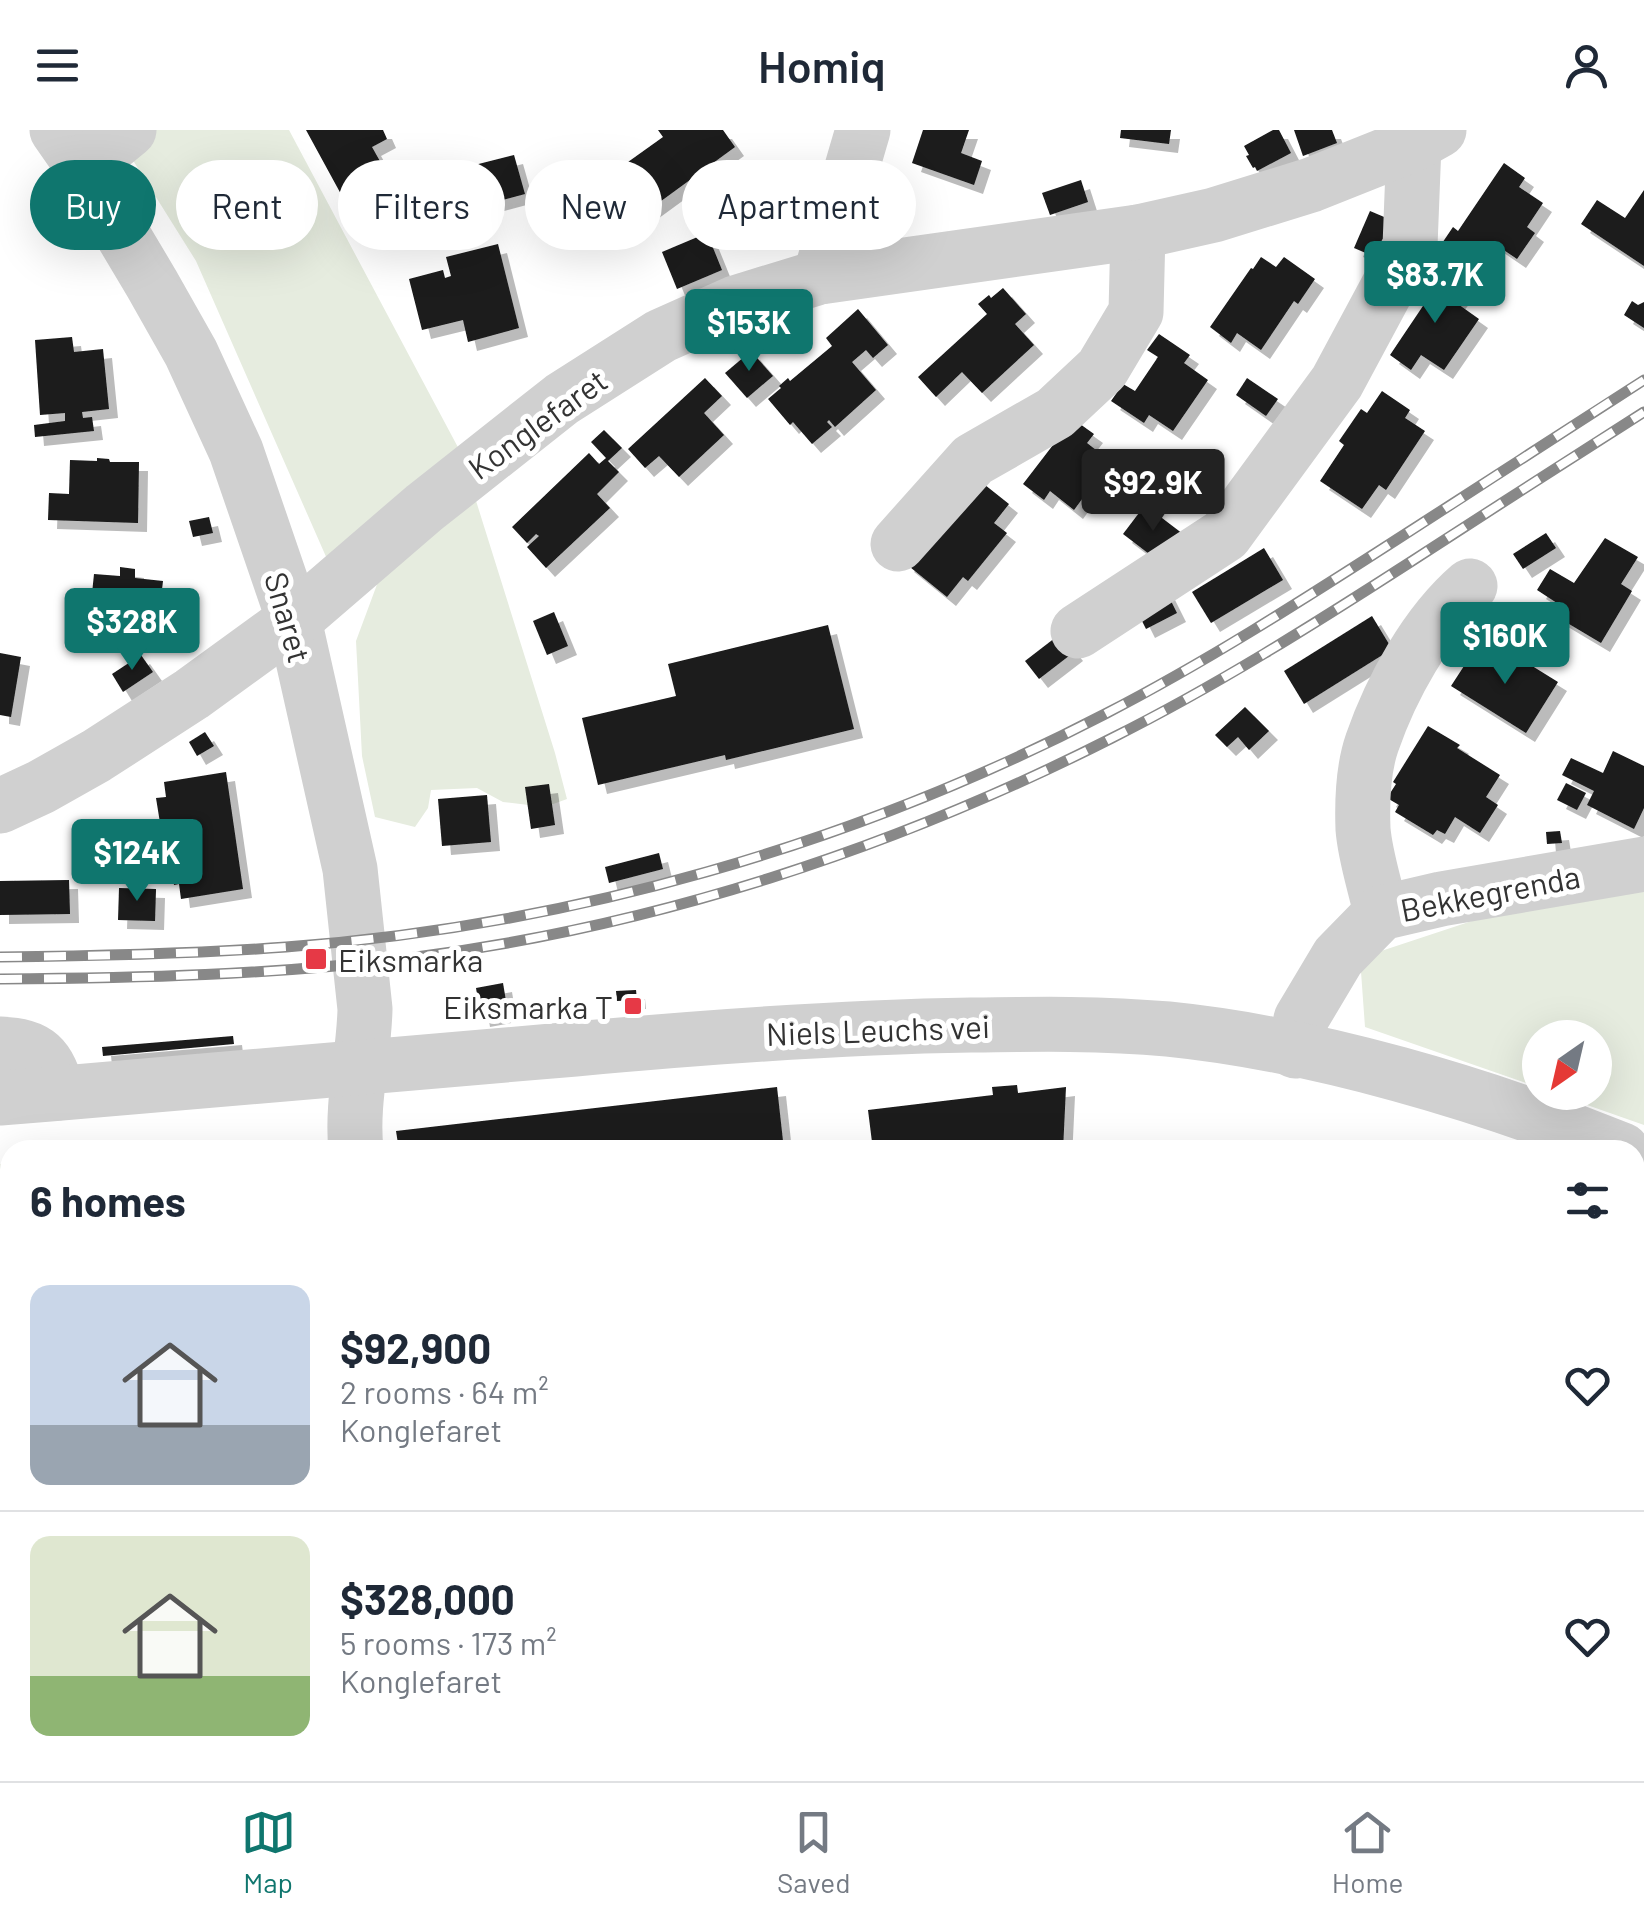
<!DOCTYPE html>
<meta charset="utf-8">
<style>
body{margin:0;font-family:Barlow,sans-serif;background:#f2f2f3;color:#1f2937;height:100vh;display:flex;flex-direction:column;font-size:38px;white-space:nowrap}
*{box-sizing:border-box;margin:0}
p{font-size:32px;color:#747a83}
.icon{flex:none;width:55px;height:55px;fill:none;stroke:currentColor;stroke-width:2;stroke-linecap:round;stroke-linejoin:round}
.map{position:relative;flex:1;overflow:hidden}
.side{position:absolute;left:0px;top:1010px;width:1645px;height:642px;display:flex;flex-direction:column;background:#fff;border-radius:30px 30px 0 0;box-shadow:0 10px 40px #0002}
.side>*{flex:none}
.top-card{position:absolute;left:30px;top:30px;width:1000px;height:90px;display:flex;gap:20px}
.needle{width:65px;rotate:214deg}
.buttons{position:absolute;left:1522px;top:890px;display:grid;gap:20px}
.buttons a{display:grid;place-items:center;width:90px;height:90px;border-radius:50%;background:#fff;box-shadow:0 10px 40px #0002;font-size:50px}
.price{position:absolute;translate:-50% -85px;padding:0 22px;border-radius:10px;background:#0f766e;color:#fff;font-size:32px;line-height:65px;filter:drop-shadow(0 2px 5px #0008)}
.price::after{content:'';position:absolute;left:50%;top:60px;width:30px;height:22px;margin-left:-15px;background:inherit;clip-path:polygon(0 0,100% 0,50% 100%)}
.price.selected{background:#222;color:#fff}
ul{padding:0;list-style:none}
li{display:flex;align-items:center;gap:30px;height:250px;padding:0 30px}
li+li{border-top:2px solid #e0e1e3}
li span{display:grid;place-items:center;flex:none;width:280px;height:200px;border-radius:20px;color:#555}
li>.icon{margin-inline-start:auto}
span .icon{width:120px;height:120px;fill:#fffc;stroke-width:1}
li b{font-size:42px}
h2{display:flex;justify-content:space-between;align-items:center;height:120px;padding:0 30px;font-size:42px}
.tag{padding:0 35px;border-radius:45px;background:#fff;box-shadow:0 10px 40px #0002;font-size:35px;line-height:90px}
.tag.selected{background:#0f766e;color:#fff}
header{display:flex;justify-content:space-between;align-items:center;height:130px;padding:0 30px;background:#fff;font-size:45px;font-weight:600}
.tab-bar{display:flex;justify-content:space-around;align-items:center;height:140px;border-top:2px solid #e0e1e3;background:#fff;font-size:28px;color:#747a83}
.tab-bar a{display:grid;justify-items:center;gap:5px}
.tab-bar .selected{color:#0f766e}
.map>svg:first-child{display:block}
.green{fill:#e6ecdf}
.building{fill:#1a1a1a;filter:url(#shadow)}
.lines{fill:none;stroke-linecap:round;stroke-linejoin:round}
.minor{stroke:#d0d0d0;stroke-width:55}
.rail-casing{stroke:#888;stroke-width:11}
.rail{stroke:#fff;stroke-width:8;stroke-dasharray:22;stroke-linecap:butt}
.poi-dot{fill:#e63946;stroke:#fff;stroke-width:4}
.labels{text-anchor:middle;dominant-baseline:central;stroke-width:10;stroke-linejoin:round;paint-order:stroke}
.street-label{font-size:32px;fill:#333;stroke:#fff}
.poi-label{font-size:32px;fill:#333;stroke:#fff;text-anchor:start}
</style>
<header><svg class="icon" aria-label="menu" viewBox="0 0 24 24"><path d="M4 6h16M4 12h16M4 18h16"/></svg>Homiq<svg class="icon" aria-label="person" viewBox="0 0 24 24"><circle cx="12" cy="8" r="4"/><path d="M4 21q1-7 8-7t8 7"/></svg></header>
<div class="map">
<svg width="1644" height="1651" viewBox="0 0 1644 1651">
<defs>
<filter id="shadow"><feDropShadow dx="9" dy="9" stdDeviation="0" flood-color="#0004"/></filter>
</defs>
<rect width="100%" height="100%" fill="#fff"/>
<g class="green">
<path d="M114,0h175l172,323 -130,115 -135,-307z"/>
<path d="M472,358l83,265 12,46 -22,8 -42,-5 -26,-14 -46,2 -3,18 -13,19 -40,-10 -13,-61 -6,-115 26,-70z"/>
<path d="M1644,740v255l-91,-32 42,-1v-54h-55v50l-175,-61 -5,-69 133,-44z"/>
<path d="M10,1033v225h-10v-224z"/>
<path d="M1635,1086l9,4v80l-9,6z"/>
<path d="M1635,1513l9,5v133h-1174l15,-9h1150z"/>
</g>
<g class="building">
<path d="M306,0h77l4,9 -15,8 14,25 -44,24z"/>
<path d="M658,0h65l12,17 -104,76 -2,-1 -7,5 -15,-21 7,-5 -14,-19 63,-45z"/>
<path d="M923,0h46l-8,23 21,8 -8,24 -62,-22z"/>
<path d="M1121,0h50l-2,14 -49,-6z"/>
<path d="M1273,0h6l12,23 -34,18 -2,-4 -2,1 -7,-12 3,-1 -5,-9z"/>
<path d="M1294,0h38l5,13 -34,13z"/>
<path d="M514,25l11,39 -67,18 -11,-40z"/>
<path d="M1504,33l21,15 -6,9 24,16 -16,24 8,6 -18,26 -22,-15 -30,45 -37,-25 25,-37 5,4z"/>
<path d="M1081,50l7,22 -38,13 -8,-22z"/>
<path d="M417,59l22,26 -26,22 -22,-26z"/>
<path d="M1644,60v76l-63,-42 16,-24 28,18z"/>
<path d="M1370,81l26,11 -16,37 -26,-11z"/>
<path d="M707,103l15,37 -45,19 -15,-37z"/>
<path d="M498,114l21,84 -51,14 -5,-22 -41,10 -13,-51 34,-9 2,8 6,-2 -5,-19z"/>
<path d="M1261,127l15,10 8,-10 31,22 -17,25 -4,-3 -33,49 -24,-17 -6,10 -21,-16 41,-59 2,1z"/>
<path d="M1426,141l35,23 -6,8 24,17 -35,51 -23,-15 -10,15 -21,-15 39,-58 -14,-10z"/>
<path d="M1003,158l23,26 -11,10 19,21 -52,48 -20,-21 -26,25 -18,-20 69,-63 -9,-10 11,-9 2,3z"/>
<path d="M1632,171l6,4 6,-3v26l-20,-13z"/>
<path d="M858,179l30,36 -15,13 -7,-8 -14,12 24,28 -41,37 -6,-7 -2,2 5,5 -20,17 -19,-22 -3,3 -22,-26 13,-11 -2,-2 9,-8 2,3 42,-35 -6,-8z"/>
<path d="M1159,204l31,21 -6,8 24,17 -35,51 -24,-16 -5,8 -33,-22 12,-17 12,7 23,-34 -11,-7z"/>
<path d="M72,207l2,15 29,-3 6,60 -27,3 1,6 9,-1 2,14 -59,6 -1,-12 31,-4v-8l-25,2 -5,-75z"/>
<path d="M751,221l22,25 -26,22 -22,-25z"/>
<path d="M705,248l17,18 -18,17 20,22 -45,42 -20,-21 -14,12 -17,-19z"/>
<path d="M1247,248l31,21 -12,17 -30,-21z"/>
<path d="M1382,261l28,19 -5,8 20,13 -39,59 -7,-5 -17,24 -42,-28 24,-36 -5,-4 22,-32 6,4z"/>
<path d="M1073,289l21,15 -7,9 23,18 -36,49 -24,-19 -6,9 -21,-16z"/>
<path d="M604,300l18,18 -14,13 11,11 -22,22 13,14 -64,60 -19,-21 12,-11 -3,-2 -9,9 -15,-16 77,-74 10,11 7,-6 -15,-16z"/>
<path d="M97,328l12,1 1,3h29l-1,61 -90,-3 1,-27 20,1 1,-34 27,1z"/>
<path d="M980,351l29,23 -15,19 13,10 -39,48 -5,-4 -16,20 -42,-34z"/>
<path d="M1145,375l38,29 -22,29 -38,-29z"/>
<path d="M209,387l4,16 -20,4 -4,-16z"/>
<path d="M1546,403l10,15 -33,21 -10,-15z"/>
<path d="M1605,408l33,19 -17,27 11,7 -31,52 -47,-28 6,-10 -23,-15 13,-21 24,14z"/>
<path d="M1264,418l19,32 -72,43 -19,-31z"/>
<path d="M120,437l15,2v9l28,3 -7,60 -28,-3v6l-16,-1 1,-7 -25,-3 6,-59 26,2z"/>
<path d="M1162,453l15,30 -31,16 -15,-30z"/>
<path d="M554,482l14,34 -21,9 -14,-34z"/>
<path d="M1372,486l20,33 -88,55 -20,-33z"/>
<path d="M828,495l26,104 -128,31 -1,-5 -127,30 -16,-67 94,-22 -8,-32z"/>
<path d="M1060,504l14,18 -35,27 -14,-18z"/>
<path d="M1477,516l28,17 6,-10 47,29 -32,51 -75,-47z"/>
<path d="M0,523l21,4 -10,60 -11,-2z"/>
<path d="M141,525l12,17 -30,20 -11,-18z"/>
<path d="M1245,577l24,24 -20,19 -11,-13 -11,10 -12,-12z"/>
<path d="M1428,596l32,19 -3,3 43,27 -14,22 12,8 -18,28 -25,-16 -10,17 -8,-4 -4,5 -38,-23 4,-7 -12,-7 9,-14 -3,-2z"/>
<path d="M205,602l9,14 -17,10 -8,-14z"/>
<path d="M1613,621l31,15v42l-10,21 -47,-24 7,-14 -32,-16 9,-17 32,15z"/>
<path d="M226,642l17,117 -62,10 -2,-15 -5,1 -5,-31 5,-1 -4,-26 -9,2 -5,-31 10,-1 -2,-15z"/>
<path d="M1566,653l20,10 -9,17 -20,-10z"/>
<path d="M549,654l6,41 -24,4 -6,-42z"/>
<path d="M487,665l4,47 -49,4 -4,-47z"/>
<path d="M1560,701l2,12 -15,1 -1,-12z"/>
<path d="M116,705l5,32 -33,5 -4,-32z"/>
<path d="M659,723l4,16 -54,14 -4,-16z"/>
<path d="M69,750l1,34 -70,1v-34z"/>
<path d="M119,758l37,1 -1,32 -37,-1z"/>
<path d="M503,853l5,30 -27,5 -5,-30z"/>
<path d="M636,860l1,10 -20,1 -1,-10z"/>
<path d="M233,906l1,8 -131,12 -1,-9z"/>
<path d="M1017,955l1,8 48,-6 -3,63h-190l-5,-40 125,-15 -1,-8z"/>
<path d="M777,957l7,63h-385l-3,-19z"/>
<path d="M43,1642h121l-6,9h-120z"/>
<path d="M238,1642h12l12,9h-29z"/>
<path d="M335,1642h24l-6,9h-23z"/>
</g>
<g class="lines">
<g class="minor">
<path d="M57,0l23,33 72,121 39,69 45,98 58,169 56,249 15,140c-1,47 -14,94 -9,141"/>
<path d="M80,33l21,-10 28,-23"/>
<path d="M820,147l43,-147"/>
<path d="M898,414l75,-84 82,-47 47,-44 34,-57 2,-80"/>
<path d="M1078,501l147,-96 112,-153 73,-136 4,-102"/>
<path d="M0,676l41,-19 55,-31 96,-62 102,-74 130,-112 138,-109 99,-63 74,-33 85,-26 318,-45 76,-17 97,-30 103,-41 25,-14"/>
<path d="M1381,783c-6,-28 -16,-57 -18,-84 -1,-27 0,-60 9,-86 19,-55 54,-119 98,-157"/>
<path d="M0,914c39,2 48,13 58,49"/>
<path d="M1295,921l6,-32 37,-62 43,-44 60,-14 203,-35"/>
<path d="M0,968c192,-15 384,-31 575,-49 132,-12 263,-22 396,-24 66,-1 131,-2 197,4 148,15 316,65 454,121"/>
<path d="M215,1651l4,-9"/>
</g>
<g class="rail-casing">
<g id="rail">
<path d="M0,827c95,-1 191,-3 286,-10 283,-21 567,-102 819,-233 101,-52 196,-113 291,-174 83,-53 165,-107 248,-160"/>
<path d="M0,849c137,-1 274,-4 409,-21 245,-31 484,-109 703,-220 104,-52 202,-114 300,-177 77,-50 155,-100 232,-149"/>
</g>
</g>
<use href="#rail" class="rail"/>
</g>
<g class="poi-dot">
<rect x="304" y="817" width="24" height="24" rx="5"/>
<rect x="623" y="866" width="20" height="20" rx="5"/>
</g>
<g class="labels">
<g class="street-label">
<text transform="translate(537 293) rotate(-36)">Konglefaret</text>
<text transform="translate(289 487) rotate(74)">Snaret</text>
<text transform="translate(1490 762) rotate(-11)">Bekkegrenda</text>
<text transform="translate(878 899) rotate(-2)">Niels Leuchs vei</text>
</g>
<g class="poi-label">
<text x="338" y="829">Eiksmarka</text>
<text x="613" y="876" text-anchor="end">Eiksmarka T</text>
</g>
</g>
</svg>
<div class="buttons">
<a><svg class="needle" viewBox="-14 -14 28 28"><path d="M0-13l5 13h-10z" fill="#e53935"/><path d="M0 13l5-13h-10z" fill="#747a83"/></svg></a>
</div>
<b class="price" style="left:1435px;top:196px">$83.7K</b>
<b class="price" style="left:749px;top:244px">$153K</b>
<b class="price selected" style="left:1153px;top:404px">$92.9K</b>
<b class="price" style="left:132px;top:543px">$328K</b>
<b class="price" style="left:1505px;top:557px">$160K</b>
<b class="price" style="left:137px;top:774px">$124K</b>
<div class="top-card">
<a class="tag selected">Buy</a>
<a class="tag">Rent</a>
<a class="tag">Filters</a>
<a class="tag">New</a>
<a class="tag">Apartment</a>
</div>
<section class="side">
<h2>6 homes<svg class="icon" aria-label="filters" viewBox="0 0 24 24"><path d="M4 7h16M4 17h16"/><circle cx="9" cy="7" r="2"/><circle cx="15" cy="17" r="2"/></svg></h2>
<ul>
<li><span style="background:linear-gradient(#c9d6e8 70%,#9aa5b1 0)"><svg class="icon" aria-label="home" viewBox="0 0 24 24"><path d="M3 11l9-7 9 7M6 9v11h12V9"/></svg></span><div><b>$92,900</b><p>2 rooms · 64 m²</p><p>Konglefaret</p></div><svg class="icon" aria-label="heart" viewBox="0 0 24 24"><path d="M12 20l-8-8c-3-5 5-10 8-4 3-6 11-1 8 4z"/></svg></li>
<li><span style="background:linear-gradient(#dfe7d0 70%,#8fb573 0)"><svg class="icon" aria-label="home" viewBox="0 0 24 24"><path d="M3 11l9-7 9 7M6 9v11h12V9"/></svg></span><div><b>$328,000</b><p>5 rooms · 173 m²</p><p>Konglefaret</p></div><svg class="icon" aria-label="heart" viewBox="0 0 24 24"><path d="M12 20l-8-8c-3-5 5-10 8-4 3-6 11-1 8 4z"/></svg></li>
</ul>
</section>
</div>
<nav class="tab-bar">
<a class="selected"><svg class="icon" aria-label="map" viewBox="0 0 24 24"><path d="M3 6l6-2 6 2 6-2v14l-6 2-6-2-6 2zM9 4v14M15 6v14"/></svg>Map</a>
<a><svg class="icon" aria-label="saved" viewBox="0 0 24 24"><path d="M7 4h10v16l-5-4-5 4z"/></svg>Saved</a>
<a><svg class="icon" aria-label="home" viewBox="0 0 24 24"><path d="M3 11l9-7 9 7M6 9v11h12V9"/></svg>Home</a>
</nav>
